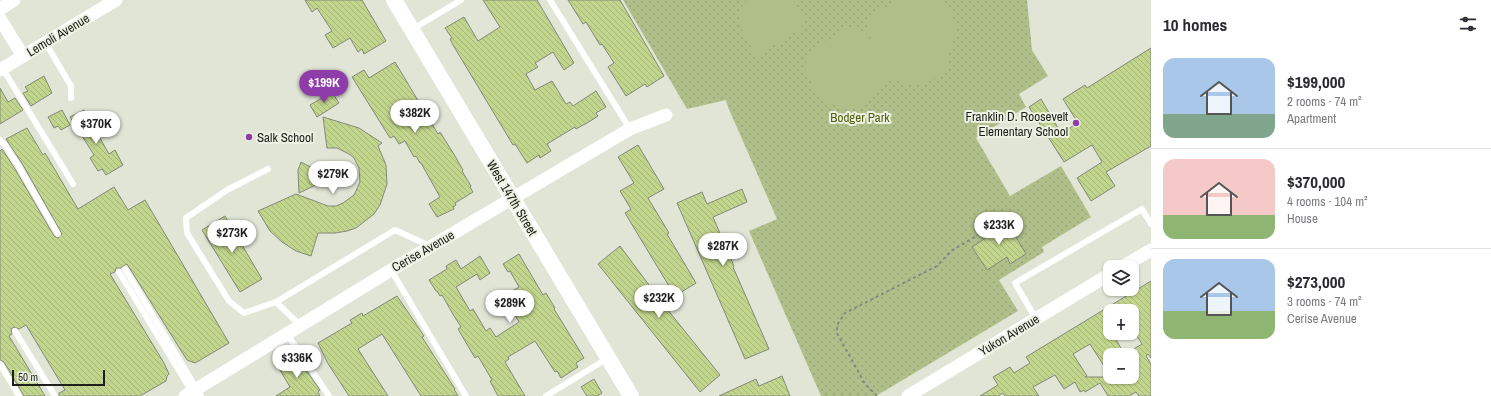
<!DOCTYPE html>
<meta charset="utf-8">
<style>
body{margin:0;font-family:"Archivo Narrow",sans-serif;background:#f2f2f3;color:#2b2b33;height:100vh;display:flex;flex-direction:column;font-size:15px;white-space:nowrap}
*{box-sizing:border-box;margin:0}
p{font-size:13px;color:#7c7c81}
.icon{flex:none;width:22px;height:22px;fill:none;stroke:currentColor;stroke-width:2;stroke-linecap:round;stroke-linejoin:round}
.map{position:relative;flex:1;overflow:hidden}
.side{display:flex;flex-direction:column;background:#fff;width:340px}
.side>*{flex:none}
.buttons{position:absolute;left:1103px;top:260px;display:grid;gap:8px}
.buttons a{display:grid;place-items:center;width:36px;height:36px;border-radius:8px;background:#fff;box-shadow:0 1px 3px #0004;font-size:20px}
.scale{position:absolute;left:12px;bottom:10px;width:93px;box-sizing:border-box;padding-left:4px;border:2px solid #1d1f1a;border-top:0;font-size:11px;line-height:14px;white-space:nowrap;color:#1d1f1a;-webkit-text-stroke:3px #edf2e3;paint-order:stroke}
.price{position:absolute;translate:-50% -34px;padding:0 9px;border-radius:14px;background:#fff;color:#222;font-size:13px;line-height:26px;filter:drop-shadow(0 1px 2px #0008)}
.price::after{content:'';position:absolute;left:50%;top:24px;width:12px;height:9px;margin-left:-6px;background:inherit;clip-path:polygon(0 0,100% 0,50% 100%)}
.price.active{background:#8f3cab;color:#fff}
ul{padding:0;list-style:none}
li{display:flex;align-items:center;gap:12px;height:100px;padding:0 12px}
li+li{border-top:1px solid #e1e1e2}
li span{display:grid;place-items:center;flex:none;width:112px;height:80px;border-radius:12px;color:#555}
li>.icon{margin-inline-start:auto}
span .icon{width:48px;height:48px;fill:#fffc;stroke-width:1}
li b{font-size:17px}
h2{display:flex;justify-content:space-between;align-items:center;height:48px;padding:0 12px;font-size:17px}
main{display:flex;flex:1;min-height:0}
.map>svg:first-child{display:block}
.green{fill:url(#green-dots)}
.pitch{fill:#b0bf8a}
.building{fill:url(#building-back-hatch);stroke:#84897b;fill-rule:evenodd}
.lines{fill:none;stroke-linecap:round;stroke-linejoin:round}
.path{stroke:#84887d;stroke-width:2;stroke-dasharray:3 3;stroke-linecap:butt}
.service{stroke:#fff;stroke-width:6}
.minor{stroke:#fff;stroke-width:13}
.tertiary{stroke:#fff;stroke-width:16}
.poi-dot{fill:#8f3cab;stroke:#edf2e3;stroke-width:1.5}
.labels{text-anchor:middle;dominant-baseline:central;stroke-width:4;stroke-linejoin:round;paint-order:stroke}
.street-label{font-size:13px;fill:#1d1f1a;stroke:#edf2e3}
.poi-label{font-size:13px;fill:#1d1f1a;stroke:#edf2e3;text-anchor:end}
.park-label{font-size:13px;fill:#4f6012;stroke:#edf2e3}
</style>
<main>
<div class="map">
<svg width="1151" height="396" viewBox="0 0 1151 396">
<defs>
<pattern id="green-dots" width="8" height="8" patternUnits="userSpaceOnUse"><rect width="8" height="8" fill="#b0bf8a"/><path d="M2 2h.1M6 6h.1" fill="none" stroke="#97a476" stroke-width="1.8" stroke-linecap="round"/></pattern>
<pattern id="building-back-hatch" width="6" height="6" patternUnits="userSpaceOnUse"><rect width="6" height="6" fill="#c1d58d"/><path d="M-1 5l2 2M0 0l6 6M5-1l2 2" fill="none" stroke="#a5b679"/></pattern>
</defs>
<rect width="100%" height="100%" fill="#e0e5d6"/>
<path class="green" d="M623,0h404l5,50 16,26 -29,18 7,13 -50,31 34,58 51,-30 30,51 -49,30 2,5 -45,28 19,31 -142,85h-55l-72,-165 28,-12 -49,-112 -2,-7 -39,9z"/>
<g class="pitch">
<path d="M747,0h46l11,19 -3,10 -44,27c-8,-13 -23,-32 -16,-48 2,-3 5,-6 6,-8z"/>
<path d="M898,0h41l11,11 6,16 -10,41 -15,13 -20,4 -18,-6c-10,6 -25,24 -34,27 -24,9 -46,-13 -53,-35 -1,-5 1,-13 2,-19l41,-24 17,5 17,28 -17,-31 4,-14z"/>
</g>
<g class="building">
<path d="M305,0h57l24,41 -22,13 -2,-5 -4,3 -8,-14 -17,10 -8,-13 7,-4 -15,-23 -5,4z"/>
<path d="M483,0h54l37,63 -10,7 -11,-18 -18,11 3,4 -12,7 9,16 17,-9 14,23 4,-2 3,4 23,-15 10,16 -10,6 2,3 -11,7 -11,6 -1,-2 -28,17 4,7 -11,7 -1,-3 -12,8 -12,-19 -2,1 -60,-100 -3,-6 2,-1 -7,-10 19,-11 14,24 22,-14z"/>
<path d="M568,0h52l44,76 -17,11 -2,-3 -19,12 -18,-29 6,-4 -12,-19 -2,1 -14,-23 -3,2z"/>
<path d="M1151,48v98l-45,26 9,14 -24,15 -14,-23 25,-16 -10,-17 -28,17 -35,-55 12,-8 20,34 17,-10 -15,-24 22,-14 2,3z"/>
<path d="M395,62l43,72 2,-2 15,24 8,14 -1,1 9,15 -1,1 3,5 -18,11 1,2 -3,2 1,2 -17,8 -8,-13 11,-7 -19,-34h-1l-4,-7 -2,1 -9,-16 -6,3 -5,-8 -4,2 -38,-61 12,-7 5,8z"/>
<path d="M44,76l8,17 -21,13 -8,-13 5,-2 -3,-4z"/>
<path d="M0,88l8,14 7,-4 8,12 -23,14z"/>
<path d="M332,92l7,11 -22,14 -7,-12z"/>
<path d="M62,110l8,15 -9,5 -3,-4 -4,2 -6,-11z"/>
<path d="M84,110l25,44 6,-4 8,15 -17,10 -4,-6 -4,2 -8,-13 4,-3 -24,-38z"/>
<path d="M323,117l36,11 23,15 -4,3 8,19 1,19 -7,21 -6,9 -18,14 -9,3 -12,2h-17l-7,23 -15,-5 -14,-9 -12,-11 -12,-20 38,-17 32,12h8l7,-3 11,-8 6,-13 -1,-14 -5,-10 -5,-4 -12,-6h-10z"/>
<path d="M27,128l16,27 2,-2 33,56 36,-22 14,23 17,-10 84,143 -34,20 -8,-3 -60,-96 -2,1 -4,3h-5l-1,4 -5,2 54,89 5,11 -2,2 -1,5 -26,15h-81v-3l6,-3 -39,-65 -7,4 -5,-2 -3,2 1,5 -3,2 36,60h-21l-20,-34 -4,-2v-209l2,-2 13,20 39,67 4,2 4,-4 -39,-69 -17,-26z"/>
<path d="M638,145l26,44 -16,9 21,35 -2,1 29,49 -21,13 -50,-83 6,-4 -11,-18 14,-8 -16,-26z"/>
<path d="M301,162l17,9 -1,9 1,4 -19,9 -1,-23z"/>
<path d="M742,189l5,13 -34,15 21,49 -1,1 36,82 -24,10 -68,-156 25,-11 5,12z"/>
<path d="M225,216l37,63 -22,13 -38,-62z"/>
<path d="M1004,217l22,37 -16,10 -3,-7 -20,13 -15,-23 20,-13 -4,-7z"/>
<path d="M620,246l43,58 57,71 -20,17 -102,-128z"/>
<path d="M519,254l24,41 3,-2 9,15 -1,1 30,49 -8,5 2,4 -17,11 -4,-7 -2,1 -20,-31 -27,16 1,2 -4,3 20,34h-27l-8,-15 2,-1 -14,-24 -3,2 -17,-29 3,-2 -7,-11 -12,-21 -2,1 -3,-5h-1l-7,-11 18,-11 -1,-3 10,-6 5,9 19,-13 10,17 -10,7 -3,-6 -21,13 14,24 3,-2 13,22 4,-3 6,9 23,-15 -15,-26 15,-9 -9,-16 -2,1 -5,-8z"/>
<path d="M1151,281v77l-3,-4 -2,2 5,8v32h-12l-3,-4 -7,4h-21l-8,-13 -15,9 -1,-2 -4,2 -5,-10 -11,7 -9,-14 -22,12 6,9h-34l-2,-3 -5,3h-18l18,-11 -5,-8 17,-10 4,6 16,-10 -4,-6zM1110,311h22v17l10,16 -10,6v27h-47l2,-1 -14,-22 17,-10 14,22 6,-4v-7h15l-13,-22h-2z"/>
<path d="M397,296l19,28 8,12 -2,1 33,52h-1l4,7h-37l-39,-62 -24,15 30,47h-39l-22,-34 -9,-19 34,-20 -2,-3 12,-7 1,3z"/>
<path d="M295,354l25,36 -2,2 2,4h-44l14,-9 -13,-22z"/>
<path d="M782,376l8,20h-71l37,-17 3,7z"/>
<path d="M594,379l8,14 -5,3h-10l-6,-9z"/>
</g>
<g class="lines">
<path class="path" d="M877,396l-12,-12 -28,-51v-8l8,-12 92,-47 14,-15 27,-16"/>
<g class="service">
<path d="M550,0l80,129"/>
<path d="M413,29l48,-29"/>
<path d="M45,42l26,44v12"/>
<path d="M3,69l70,115"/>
<path d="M0,140l5,5 14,22 39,67"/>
<path d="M268,169l-41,21 -41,28 1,15 42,68 15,12 32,-11"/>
<path d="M125,269l76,127"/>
<path d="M391,270l75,126"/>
<path d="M119,272l73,120"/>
<path d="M1036,319l-21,-36 127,-74 9,15"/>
<path d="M300,325l-24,-23 119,-72 35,16"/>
<path d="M15,331l40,65"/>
<path d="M287,334l42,62"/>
<path d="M0,364l19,32"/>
<path d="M546,396l62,-38"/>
</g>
<g class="minor">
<path d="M0,9l14,-9"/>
<path d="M0,19l23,37"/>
<path d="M0,70l116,-70"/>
<path d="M1122,267l29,-17"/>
<path d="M185,396l206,-126 239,-141 36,-14"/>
<path d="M908,396l202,-122"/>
</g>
<path class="tertiary" d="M394,0l237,396"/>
</g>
<g class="poi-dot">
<circle cx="1076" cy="123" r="4"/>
<circle cx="249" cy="137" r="4"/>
</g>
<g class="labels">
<g class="street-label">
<text transform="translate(58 35) rotate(-31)">Lemoli Avenue</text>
<text transform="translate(512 198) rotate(59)">West 147th Street</text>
<text transform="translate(423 251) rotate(-30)">Cerise Avenue</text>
<text transform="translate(1009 335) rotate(-31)">Yukon Avenue</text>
</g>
<g class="poi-label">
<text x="1068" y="116">Franklin D. Roosevelt<tspan x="1068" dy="15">Elementary School</tspan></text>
<text x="257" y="137" text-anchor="start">Salk School</text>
</g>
<g class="park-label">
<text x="860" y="117">Bodger Park</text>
</g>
</g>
</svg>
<div class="buttons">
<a><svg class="icon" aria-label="layers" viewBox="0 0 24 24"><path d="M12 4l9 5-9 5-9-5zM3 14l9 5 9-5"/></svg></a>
<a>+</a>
<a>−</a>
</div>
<div class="scale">50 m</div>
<b class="price active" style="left:324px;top:104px">$199K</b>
<b class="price" style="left:415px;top:134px">$382K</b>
<b class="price" style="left:96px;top:145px">$370K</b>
<b class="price" style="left:333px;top:195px">$279K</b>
<b class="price" style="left:999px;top:246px">$233K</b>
<b class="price" style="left:232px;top:254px">$273K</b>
<b class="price" style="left:723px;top:267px">$287K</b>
<b class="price" style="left:659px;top:319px">$232K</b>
<b class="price" style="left:510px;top:324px">$289K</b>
<b class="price" style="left:297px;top:379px">$336K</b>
</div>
<section class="side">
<h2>10 homes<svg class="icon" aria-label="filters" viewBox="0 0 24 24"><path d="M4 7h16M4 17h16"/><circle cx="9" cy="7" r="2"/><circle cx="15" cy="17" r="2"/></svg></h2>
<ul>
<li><span style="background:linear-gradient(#a9c7e8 70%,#7fa58c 0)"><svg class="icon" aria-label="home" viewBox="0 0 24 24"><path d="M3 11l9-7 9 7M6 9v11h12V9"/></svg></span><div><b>$199,000</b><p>2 rooms · 74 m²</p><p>Apartment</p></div></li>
<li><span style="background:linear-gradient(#f6c9c9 70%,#8fb573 0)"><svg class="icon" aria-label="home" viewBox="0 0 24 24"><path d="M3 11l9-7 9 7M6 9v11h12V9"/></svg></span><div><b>$370,000</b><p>4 rooms · 104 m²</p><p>House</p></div></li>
<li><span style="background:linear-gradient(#a9c7e8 65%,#8fb573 0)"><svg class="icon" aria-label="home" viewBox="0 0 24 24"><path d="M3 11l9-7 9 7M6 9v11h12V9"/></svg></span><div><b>$273,000</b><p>3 rooms · 74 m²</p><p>Cerise Avenue</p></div></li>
</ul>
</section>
</main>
